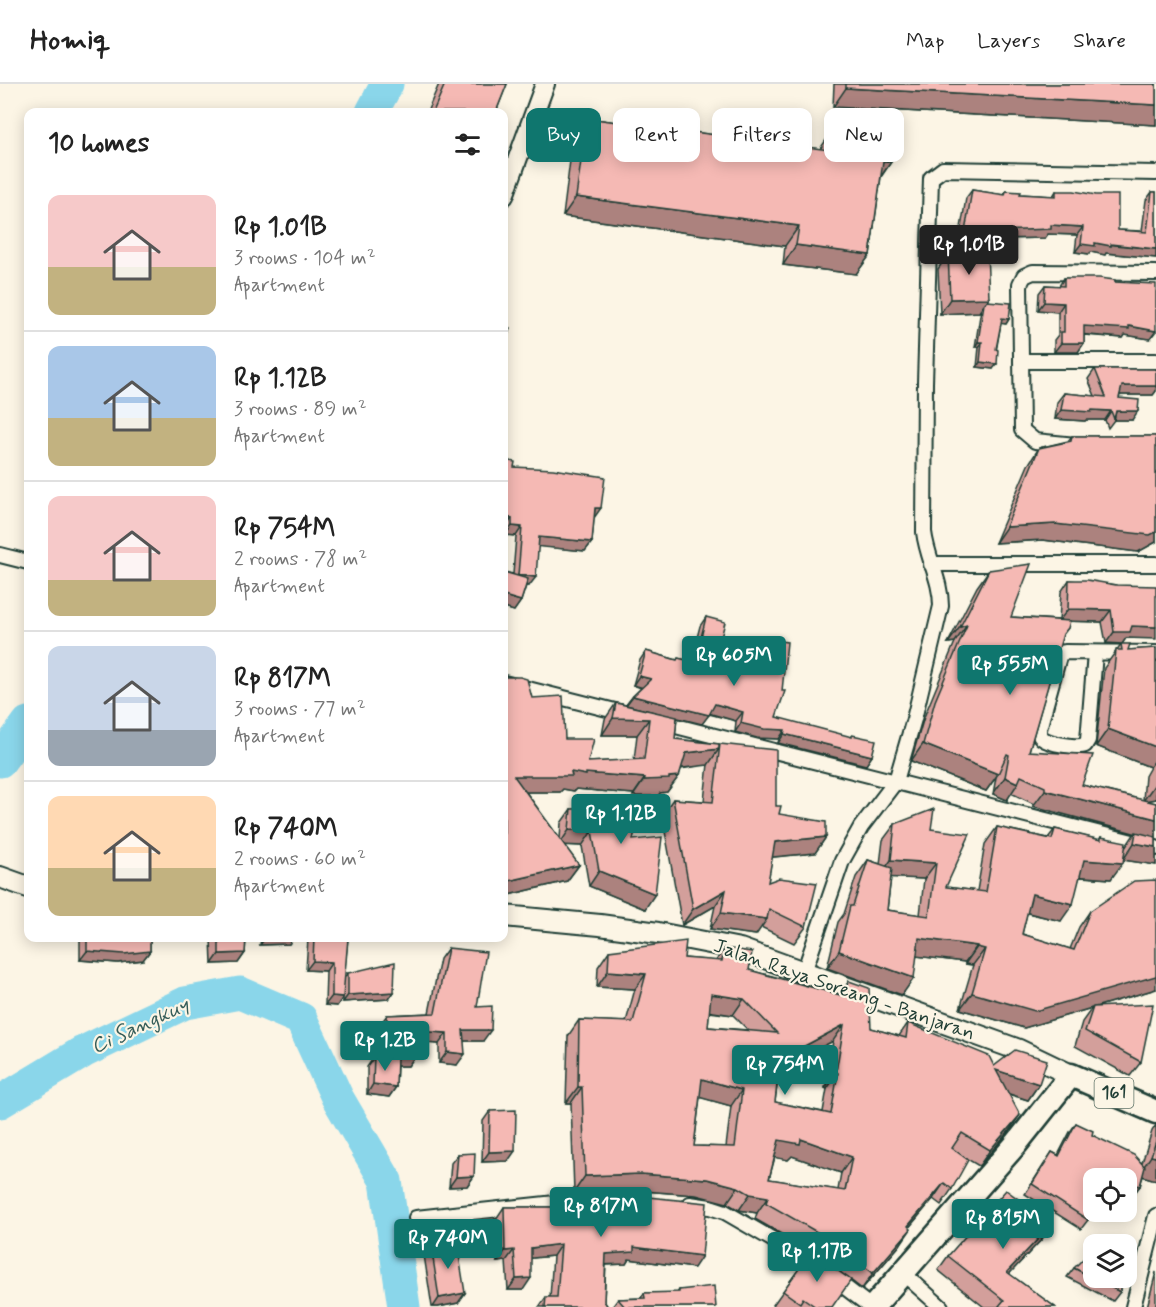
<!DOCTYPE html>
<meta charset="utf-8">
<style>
body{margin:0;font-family:Mynerve,sans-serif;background:#f2f2f2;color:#222;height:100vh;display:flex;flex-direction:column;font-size:22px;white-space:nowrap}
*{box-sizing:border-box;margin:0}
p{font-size:20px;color:#767676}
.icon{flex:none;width:33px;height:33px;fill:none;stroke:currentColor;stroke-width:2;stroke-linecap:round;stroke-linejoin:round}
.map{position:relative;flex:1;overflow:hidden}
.panel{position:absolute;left:24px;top:24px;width:484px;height:834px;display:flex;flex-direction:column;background:#fff;border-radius:12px;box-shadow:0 3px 15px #0003}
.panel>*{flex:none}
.top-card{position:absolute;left:526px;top:24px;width:538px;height:54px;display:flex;gap:12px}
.controls{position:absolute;left:1083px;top:1084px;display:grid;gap:12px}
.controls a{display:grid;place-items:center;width:54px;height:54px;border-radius:12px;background:#fff;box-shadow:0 3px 15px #0003;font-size:30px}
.price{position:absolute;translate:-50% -51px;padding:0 14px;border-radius:6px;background:#0f766e;color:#fff;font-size:20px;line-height:39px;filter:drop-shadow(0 2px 3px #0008)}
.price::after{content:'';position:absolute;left:50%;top:36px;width:18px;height:14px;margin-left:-9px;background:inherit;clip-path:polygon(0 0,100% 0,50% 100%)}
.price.selected{background:#222;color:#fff}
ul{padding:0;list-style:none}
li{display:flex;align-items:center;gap:18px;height:150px;padding:0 24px}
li+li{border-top:2px solid #e0e0e0}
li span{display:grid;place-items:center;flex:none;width:168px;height:120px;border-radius:12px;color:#555}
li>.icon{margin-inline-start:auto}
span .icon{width:72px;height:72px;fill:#fffc;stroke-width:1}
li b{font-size:26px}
h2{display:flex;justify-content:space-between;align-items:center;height:72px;padding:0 24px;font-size:26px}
.tag{padding:0 21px;border-radius:12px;background:#fff;box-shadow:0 3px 15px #0003;font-size:21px;line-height:54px}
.tag.selected{background:#0f766e;color:#fff}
header{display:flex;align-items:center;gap:36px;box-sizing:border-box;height:84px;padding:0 30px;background:#fff;border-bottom:2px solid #e0e0e0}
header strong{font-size:28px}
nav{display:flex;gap:33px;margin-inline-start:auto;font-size:21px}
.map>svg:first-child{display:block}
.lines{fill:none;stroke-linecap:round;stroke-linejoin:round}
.river{stroke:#8ad6ea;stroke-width:33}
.minor-casing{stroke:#1f3d34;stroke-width:18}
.tertiary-casing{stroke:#1f3d34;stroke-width:22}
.secondary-casing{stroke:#1f3d34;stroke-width:24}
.primary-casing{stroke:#1f3d34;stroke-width:27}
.minor{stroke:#fcf5e5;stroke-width:14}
.tertiary{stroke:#fcf5e5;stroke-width:18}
.secondary{stroke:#fcf5e5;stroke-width:20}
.primary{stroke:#fcf5e5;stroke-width:22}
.wall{fill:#d39f9b;stroke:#1f3d34;stroke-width:1.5;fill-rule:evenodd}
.shaded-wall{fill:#ac827e;stroke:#1f3d34;stroke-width:1.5}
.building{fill:#f5b9b4;stroke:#1f3d34;stroke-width:1.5;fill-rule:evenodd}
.labels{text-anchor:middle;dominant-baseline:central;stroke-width:4.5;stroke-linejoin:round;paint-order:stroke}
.shield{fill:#fcf5e5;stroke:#617469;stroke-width:1.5}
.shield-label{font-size:18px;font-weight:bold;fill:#1f3d34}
.street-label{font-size:20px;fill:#1f3d34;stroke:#fcf5e5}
.water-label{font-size:21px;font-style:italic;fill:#345c58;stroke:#fcf5e5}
</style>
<header>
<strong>Homiq</strong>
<nav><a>Map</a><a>Layers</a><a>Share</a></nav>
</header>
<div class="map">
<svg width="1156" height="1223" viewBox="0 0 1156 1223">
<rect width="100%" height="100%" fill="#fcf5e5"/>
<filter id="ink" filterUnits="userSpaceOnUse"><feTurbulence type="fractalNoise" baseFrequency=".0167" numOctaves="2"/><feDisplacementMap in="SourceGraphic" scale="12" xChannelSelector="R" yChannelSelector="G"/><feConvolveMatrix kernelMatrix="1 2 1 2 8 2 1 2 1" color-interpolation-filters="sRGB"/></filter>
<g filter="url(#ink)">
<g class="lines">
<g class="river">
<path d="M372,28l15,-28"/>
<path d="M0,677l28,-38"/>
<path d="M0,1018l83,-50 102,-49 55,-10 61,26 36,78 49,84 18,126"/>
</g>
<g class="minor-casing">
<g id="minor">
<path d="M1021,277h135"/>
<path d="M1076,361l-41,-4 -13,-11 -2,-146 4,-8 9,-4 123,1"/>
<path d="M0,471l28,7"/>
<path d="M931,480h225"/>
<path d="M1095,569l-7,87 -3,5c-7,3 -36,-1 -43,-7 -3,-3 -3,-4 -3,-9l21,-76 5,-1 91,1"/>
<path d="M504,599l123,31"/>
<path d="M660,638l496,126"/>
<path d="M804,888l38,-111 19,-34 35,-46 18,-62 27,-113c0,-26 -14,-48 -17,-74l1,-149 6,-205 12,-9 213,4"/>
<path d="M690,1120l20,3 15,5 88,51 58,44"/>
<path d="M416,1134l177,-19"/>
<path d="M903,1189l38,34"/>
<path d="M1133,1223l23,-91"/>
</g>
</g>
<g class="tertiary-casing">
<path id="tertiary" d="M504,112l41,-112"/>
</g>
<g class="secondary-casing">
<g id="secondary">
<path d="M0,793l28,10"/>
<path d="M504,832l96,9 58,8 82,16 279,101 52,25"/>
</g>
</g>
<g class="primary-casing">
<path id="primary" d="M873,1223l143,-163 55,-69 85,37"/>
</g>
<use href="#minor" class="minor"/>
<use href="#tertiary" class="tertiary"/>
<use href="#secondary" class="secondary"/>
<use href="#primary" class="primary"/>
</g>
<g class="wall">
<path d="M439,0h68l-11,28h-69z"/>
<path d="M834,0h322v41l-323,-18z"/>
<path d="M587,34l233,31 11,-16 60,29 -10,15 -11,78 -14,19 -73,-9 2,-19 -222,-30 10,-79z"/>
<path d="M972,106l31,5 3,-4 14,3 33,2 3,-5 62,39 24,1 4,-31 6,-8h4v66l-50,-5 -1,2 -14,-3 -2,2 -14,-2 2,-17 -29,-1 -3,4 -86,2 7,-42z"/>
<path d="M948,170l41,44 -2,3 22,18 -3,5 -5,-1 -8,46 -16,-2 2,-20h-4l6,-38 -2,3 -39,2 -2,-45z"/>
<path d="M1064,194l51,4 35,57 -25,-4 -2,3 -39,-3v8l-6,9h-24v-12l4,-5v-23l-20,-2 1,-17 6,-8 14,1z"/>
<path d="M1095,285h61v22l-3,4h-33l-1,3 13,22h-18l-6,8 -3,-8h-19l-1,1 -30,-2 2,-17 7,-9 31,3 -7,-17z"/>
<path d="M1072,352h84v106l-18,10 -95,-12 -48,3 33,-78 11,-17 29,-7z"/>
<path d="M514,383l80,51 -2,24 -7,9 -47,-5 -9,40h-3l-5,15 -7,10 -10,-3v-36l9,2 3,-38 -11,-1z"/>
<path d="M989,486l22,47 48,3 2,-28 8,-12 47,5 10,53 -4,6 -16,-1 -4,-21 -39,-1 5,7 -6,8 -33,115 53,34 61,15 2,-24 5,-9 -54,-21 8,-78 17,-24 7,6 28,-2v151l-11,2 11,2v62l-33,-5 -12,19 -31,-2 -19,44 -34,-8 -5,21 48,15 9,-22 11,-16 66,78 -61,18 46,55 -11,14 -55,-30 7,-24 10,-14 -68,20 -64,-19 13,-44 -8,-1v-2l-48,-6 -15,39 -75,-27 11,-46 6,-8 12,-37 12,-17 12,4 3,-24 12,-16 36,5 15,58 31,4 8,-47 12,-17 51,11 7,-9 44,11 2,-3 24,11 10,-15 -102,-27 1,-2 -23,-11 -4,7 -14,-6 3,-17 -10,14 -75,-30 13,-44 31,-75 -7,1 29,-56zM891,793l33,2 -4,36 -33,-5z"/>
<path d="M706,533l13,29 36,9v-7l7,-9 14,78 96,39 -6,9 -88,-22 1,-4 -22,-1 -20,-5 -2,-1 1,-11 -27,-7 -7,10 -25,-7 -2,22 44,5 57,62 3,8 47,23 -11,16 -43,4 -4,25 38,45 -12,16 -33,-16 -5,8 -46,-6 5,-23 -33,19 -20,-110 11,-16 31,2 4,-37 -27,5 -2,7 -12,16 -7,1 -2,3h-25l1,-2 -58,-5 -2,2 -11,-2 -3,3h-34l34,47 1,-16 10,-14 62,31 12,69 -56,-23 -7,-40 -18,-1 15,20 -12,16 -63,15 28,-198 33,41 23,23 46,-2 3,-25h-35l3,-16 11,-16 10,2 7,-9 8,-8 -8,-3 7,-25 6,-9 31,9 1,-2 13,3 9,-35z"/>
<path d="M81,854h69v13l-7,9 -25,3 -38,-3v-21z"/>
<path d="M211,854h35l-1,15 -7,10 -26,1z"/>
<path d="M261,854h32l-4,6 -29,1z"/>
<path d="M308,854h40l-4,40 4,-5 46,19 -5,7 -46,3v-5l-6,9 -12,-1 1,-34 -20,-1z"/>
<path d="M448,864l29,59 6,34h-19l-7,24 -18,-2v-19l-24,-2 1,13 -8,11h-11l-1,21 -7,10 -22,-3v-27l7,-10h4l1,-31 8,-11 42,-2 11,-54z"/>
<path d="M724,864l25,22 91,24 9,-13 22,47 28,8 9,-13 86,43 45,18 -11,16 -20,-6 1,37 -30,35 -15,-9 -12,32 -11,16 -8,-6 -24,28 -9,18 -38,44 -44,-34 -63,-36 2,-6 -18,-3 -12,-7 -31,-8 -66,-5 -56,2 -3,-89h-5l2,-67 11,-16 47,2 9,-33 -38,-2 1,-20 11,-16 107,10zM709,928l24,3 15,15 -40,-3zM833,957l-8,47 2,1 -4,23 -48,-10 4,-32zM700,1013l31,9 -5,41 -32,-1zM792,1072l49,17 -3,17 -69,-11 6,-22 13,3z"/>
<path d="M490,1027l18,50 -26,1 1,-41z"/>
<path d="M1076,1039l16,12 50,28 10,-32 4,-6v55l-13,-4 -3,10 -7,9 -39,-16 -6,41 -7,9 -56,-35 27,-42 6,3 12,-23z"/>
<path d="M458,1070l16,22 -7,10 -18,1 2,-24z"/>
<path d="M577,1115l117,69 -65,-9 -3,5 -20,1 -2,36 4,6h-69l7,-10h4l3,-41 -22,2 -8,32h-15l-2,-29 -9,1 -1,-43 8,-12h67z"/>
<path d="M1052,1140l-10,15 -33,35 46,33h-71l-46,-37 10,-14z"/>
<path d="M431,1161l34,48 -7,10 -20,4h-6l-8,-52z"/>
<path d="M811,1168l21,55h-57l-2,-2z"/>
<path d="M1074,1184l46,24 -7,9 -46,-24z"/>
<path d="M1156,1188v35h-9z"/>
<path d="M679,1206l37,17h-104l6,-8 23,-1 3,-5h33z"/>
</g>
<g class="shaded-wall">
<path d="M846,4l310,17v20l-323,-18z"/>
<path d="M883,77l8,1 -14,20z"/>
<path d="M576,113l223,29 -14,20 -222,-30z"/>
<path d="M1051,141l32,2 -6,8 -29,-1 -3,4 -86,2 6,-8z"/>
<path d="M1095,159l61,6v9l-50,-5 -1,2 -14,-3 -2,2 -14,-2 6,-8z"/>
<path d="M796,161l74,10 -14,19 -73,-9z"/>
<path d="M989,214l-10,14 -39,2 10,-15z"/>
<path d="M1044,218l20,1 -6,9 -20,-2z"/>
<path d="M1002,234l7,1 -3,5 -8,-1z"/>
<path d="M1084,242h45l27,5 -6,8 -25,-4 -2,3 -45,-4z"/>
<path d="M978,258h4l-3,5h-4z"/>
<path d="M1061,259h23l-6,9h-24z"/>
<path d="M980,278l17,2 -4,5 -16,-2z"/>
<path d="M1122,302h34v5l-3,4h-37z"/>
<path d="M1061,326h31l19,1 -6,9h-19l-1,1 -30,-2z"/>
<path d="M1116,327h22l-6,9h-18z"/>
<path d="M595,424h6l-7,10z"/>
<path d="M504,433l8,1 -6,9h-2z"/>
<path d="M1055,440l101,8v10l-18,10 -95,-12 -48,3 11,-16z"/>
<path d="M512,442l10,1 -6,9 -11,-1z"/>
<path d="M539,453l53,5 -7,9 -53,-5z"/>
<path d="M518,491l18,2 -7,9 -17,-1z"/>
<path d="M504,512l17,5 -7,10 -10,-3z"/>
<path d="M1068,525l43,1 -9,12 -43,-1z"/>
<path d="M967,541l-12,17 -7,1 12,-16z"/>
<path d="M1132,542l24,1v12l-30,-1 -4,6 -16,-1 8,-11z"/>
<path d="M639,592l12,3 -7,9 -11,-3z"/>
<path d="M633,612l76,19 -7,9 -76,-19z"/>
<path d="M715,620l28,8 -7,9 -28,-8z"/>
<path d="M613,634l36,1 -12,16h-35z"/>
<path d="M741,639l44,7 -6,9 -22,-1 -22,-6z"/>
<path d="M1108,645l48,18v12l-6,8 -54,-21z"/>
<path d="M784,650l88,22 -6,9 -88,-22z"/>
<path d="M923,660l75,30 -12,17 -75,-30z"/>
<path d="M719,665l-11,16 -33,4 11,-16z"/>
<path d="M571,688l15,1 59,5 -11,16 -58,-5 -2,2 -11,-2 -3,3h-56l10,-16z"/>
<path d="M679,692l-12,16 -7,1 -2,3h-25l11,-16z"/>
<path d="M1005,693l13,6 -11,17 -14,-6z"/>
<path d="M1156,699v16l-13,2 12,-17z"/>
<path d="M1045,706l111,29v20l-123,-33z"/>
<path d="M569,746l23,1 -10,15 -23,-1z"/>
<path d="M826,753l-11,16 -52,5 12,-16z"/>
<path d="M1134,759l22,4v18l-33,-5z"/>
<path d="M891,776l45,3 -12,16 -45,-2z"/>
<path d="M1084,776l39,3 -12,16 -39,-3z"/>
<path d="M579,781l-12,16 -63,15v-14z"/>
<path d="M599,787l56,23 -10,15 -56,-23z"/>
<path d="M726,806l-11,16 -33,19 11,-16z"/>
<path d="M1032,810l41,10 -12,17 -41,-10z"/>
<path d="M721,829l46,6 -11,16 -46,-6z"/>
<path d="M265,854h28l-4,6 -29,1z"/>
<path d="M919,854l58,8 -12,16 -58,-7z"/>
<path d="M977,863l8,2 -12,16 -8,-1z"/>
<path d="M87,867h63l-7,9 -25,3 -38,-3z"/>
<path d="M839,867l75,27 -12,17 -75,-27z"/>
<path d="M245,869l-7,10 -26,1 7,-10z"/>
<path d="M313,877l19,1 -6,9 -20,-1z"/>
<path d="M608,887l38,3 -11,15 -38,-2z"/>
<path d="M1156,892v13l-132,39 -64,-19 12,-16z"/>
<path d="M394,908l-5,7 -46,3 5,-7z"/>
<path d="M711,910l33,5 -11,16 -33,-5z"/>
<path d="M332,912l11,1 -6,9 -12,-1z"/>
<path d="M844,941l-11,16 -64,34 11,-16z"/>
<path d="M463,946h28l-8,11h-27z"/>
<path d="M415,947l32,2 -8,11 -32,-2z"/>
<path d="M447,968l18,2 -8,11 -18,-2z"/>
<path d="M386,971h30l-8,11h-30z"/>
<path d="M996,986l43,14 -11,16 -43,-14z"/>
<path d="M836,988l2,1 -11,16 -2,-1z"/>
<path d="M702,995l40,11 -11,16 -40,-11z"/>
<path d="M373,1000l23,3 -7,10 -22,-3z"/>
<path d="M578,1003h4l-11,16h-5z"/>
<path d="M1020,1031l-11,16 -30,35 11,-16z"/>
<path d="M801,1055l51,18 -11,16 -49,-17 -4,4 -20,-4 11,-16z"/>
<path d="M515,1067l-7,10 -26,1 7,-10z"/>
<path d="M1151,1072l5,1v23l-18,-5z"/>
<path d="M641,1090l66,5 31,8 -11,16 -31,-8 -66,-5 -56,2 11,-16z"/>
<path d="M474,1092l-7,10 -18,1 7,-10z"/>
<path d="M1126,1098l14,4 -7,9 -7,-2z"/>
<path d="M944,1099l-11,16 -36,43 11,-16z"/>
<path d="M750,1110l18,3 -11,16 -18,-3z"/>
<path d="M1052,1140l-10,15 -45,48 10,-15z"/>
<path d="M911,1145l-11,16 -38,44 11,-16z"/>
<path d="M561,1160l-8,12 -30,3 8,-11z"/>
<path d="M634,1163l68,9 -8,12 -65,-9 -3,5 -28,1 8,-11z"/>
<path d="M514,1166l-8,11 -9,1 8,-11z"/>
<path d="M531,1194l-8,12h-15l8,-11z"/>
<path d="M465,1209l-7,10 -20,4h-5l6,-9z"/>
</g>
<g class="building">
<path d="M445,0h62l-11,28h-63z"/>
<path d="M846,0h310v21l-310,-17z"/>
<path d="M587,34l242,32 2,-17 63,8 -3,21 -8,-1 -13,94 -74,-10 3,-19 -223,-29z"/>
<path d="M972,106l33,5 1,-4 15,1 -1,2 36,2v-5h18l22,4h22v35l29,2 5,-40h4v57l-45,-5v2l-16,-3v3l-14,-2 2,-17 -32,-2v4l-86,3z"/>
<path d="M987,168l2,46 -39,1 -2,-45z"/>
<path d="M1064,194h35l16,2v2l41,2v47l-27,-5v3l-45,-3v17h-23v-11h3v-29l-20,-1 1,-17 19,1z"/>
<path d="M987,217l24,2 -2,16 -7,-1 -6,31 2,1 -1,14 -17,-2 2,-20h-4l6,-38z"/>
<path d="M504,242l6,2 -6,21z"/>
<path d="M1095,285h61v17h-34l-3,12 20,2 -1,11h-22l-2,8 -3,-8 -19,-1 -1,2 -30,-2 3,-17 42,4z"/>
<path d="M1072,352h84v96l-6,3 -95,-11 -49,3 33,-79 32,-7z"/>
<path d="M504,376l11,2 -1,5 39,2 52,8 -4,31h-6l-3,34 -53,-5 -3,40 -18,-2 4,-48 -10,-1v-8l-8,-1z"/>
<path d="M1031,480l-20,53 59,4 -2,7 -5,6 -34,117 64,4 -11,30 74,18v16l-111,-29v-3l-24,-11 -3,7 -13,-6 4,-22 -2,-1 -9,20 -75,-30 12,-43 32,-76 -7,2 29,-57z"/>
<path d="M504,488l24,7 -7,22 -17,-5z"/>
<path d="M1069,496h18l29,5 40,1v41l-24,-1 -2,6h-16l-3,-22 -43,-1z"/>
<path d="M706,533l19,5 -6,24 41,11 2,-18 25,3 -5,49h3l-9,26 76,20v-2l24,5 -4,16 -88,-22 1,-4 -21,-1 -20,-5 -3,-1 2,-11 -28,-8 -6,11 -76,-19 18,-17 -12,-3 7,-25 31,9 1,-2 17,4z"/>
<path d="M1121,560h9l-2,6 28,-2v99l-48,-18 8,-79h6z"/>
<path d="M504,593h16l7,2 5,19 31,-2 2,43h29l-6,23 56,-3 5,-40 -36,-1 3,-15 61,14 -2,22 44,5v5l-33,4 -7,23 -10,1v2l-25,1 1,-2 -59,-5v2l-15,-3 1,4h-58l65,89 -75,17z"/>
<path d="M720,660l56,6v56h5l-2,8 47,8v15l-51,5 -7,40 11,-4 38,5 -11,44 -37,-18 -2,10 -46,-6 5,-23 -33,19 -20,-110 40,3z"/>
<path d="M640,723l-7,33 29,-3 -7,57 -56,-23 -7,-40 -23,-1 2,-21z"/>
<path d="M934,725l-3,20 39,5 -24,53 40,5 11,-65 55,12 3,-10 46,11v-3l25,5 -3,21 -39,-3 -11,44 -41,-10 -10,40 52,16 16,-39 44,-30 22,-1v96l-121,35 -63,-18 13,-44 -8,-2v-1l-58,-8 -5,40 -75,-27 11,-45h3l15,-46 24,8 -5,42 42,6 7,-53 -45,-3 4,-36z"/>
<path d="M1136,748l20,5v10l-22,-4z"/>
<path d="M87,854h63v13l-26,3 -37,-3z"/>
<path d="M219,854h27l-1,15 -26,1z"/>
<path d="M314,854h34l-5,59 -11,-1v-34l-19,-1z"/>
<path d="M686,857l-2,17 38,3 2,-13 28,4 -3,18 95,26 5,-15 20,7 2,40 35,10 2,-15 81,33 5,10 21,-16 32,10 -8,24 -43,-14 24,45 -30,35 -28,-17 -10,15 16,12 -16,29 -8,-6 -36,43 3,3 -38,44 -44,-34 -63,-36 2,-6 -18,-3 -12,-7 -31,-8 -66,-5 -56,2 -3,-89h-4l1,-67 54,2 13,-48 -38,-3 1,-20zM711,910l33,5 33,34 -69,-6zM844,941l-8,47 2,1 -7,41 -56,-12 5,-43zM702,995l40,11 -7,57 -41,-1zM801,1055l51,18 -7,34 -76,-12 10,-39 21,4z"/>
<path d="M448,864l38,4 -9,55 15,-1 -1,24h-28l2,24 -18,-2v-19l-32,-2 1,24h-30l1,-40 48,-2z"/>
<path d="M395,878l-1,30 -46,3v-22z"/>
<path d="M1153,920l-12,58 -56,-31 8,-24z"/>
<path d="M374,973l23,1 -1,29 -23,-3z"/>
<path d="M516,1026l-1,41 -26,1 1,-41z"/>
<path d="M1076,1039l17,8 -1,4 42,20 11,12 -5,19 -14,-4v-3h-32v31l-6,10 -56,-36 20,-32 7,4z"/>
<path d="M1156,1057v16l-5,-1z"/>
<path d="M475,1069l-1,23 -18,1 2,-23z"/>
<path d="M1006,1106l46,34 -45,48 48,35h-55l-1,-1 5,-6 -56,-44z"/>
<path d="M598,1112h40l69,7 -5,53 -68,-9v5l-28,2 -2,47 4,6h-63l1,-10h11l4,-53 -30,4v30l-15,1 -2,-29 -9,1 -1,-44h73v-8z"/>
<path d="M457,1159l8,50 -26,5 -8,-53z"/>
<path d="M1094,1164v30l-20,-10z"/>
<path d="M811,1168l40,28 -19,27h-16l-13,-9 -3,5 -17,-12z"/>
<path d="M1126,1170l5,2 -5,14z"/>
<path d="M1094,1194h30l-4,14z"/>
<path d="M714,1202l2,21h-91l-7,-8 27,-1 -1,-5 35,-1v-2z"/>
</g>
</g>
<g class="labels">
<rect class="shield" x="1094.5" y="994" width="39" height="30" rx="4.5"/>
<g class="shield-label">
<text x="1114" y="1009">161</text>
</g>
<g class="street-label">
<text transform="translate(844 906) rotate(19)">Jalan Raya Soreang - Banjaran</text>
</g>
<g class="water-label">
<text transform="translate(140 942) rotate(-25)">Ci Sangkuy</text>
</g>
</g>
</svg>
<div class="controls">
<a><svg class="icon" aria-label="locate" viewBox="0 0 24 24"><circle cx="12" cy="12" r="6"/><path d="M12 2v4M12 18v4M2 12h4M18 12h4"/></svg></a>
<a><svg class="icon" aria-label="layers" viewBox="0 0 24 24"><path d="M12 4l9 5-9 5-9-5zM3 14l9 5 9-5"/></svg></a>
</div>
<b class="price selected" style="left:969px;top:192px">Rp 1.01B</b>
<b class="price" style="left:734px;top:603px">Rp 605M</b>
<b class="price" style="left:1010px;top:612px">Rp 555M</b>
<b class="price" style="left:621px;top:761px">Rp 1.12B</b>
<b class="price" style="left:385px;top:988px">Rp 1.2B</b>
<b class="price" style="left:785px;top:1012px">Rp 754M</b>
<b class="price" style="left:601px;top:1154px">Rp 817M</b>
<b class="price" style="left:1003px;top:1166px">Rp 815M</b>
<b class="price" style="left:448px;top:1186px">Rp 740M</b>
<b class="price" style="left:817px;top:1199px">Rp 1.17B</b>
<div class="top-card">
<a class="tag selected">Buy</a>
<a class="tag">Rent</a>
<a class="tag">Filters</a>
<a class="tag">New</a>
</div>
<section class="panel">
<h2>10 homes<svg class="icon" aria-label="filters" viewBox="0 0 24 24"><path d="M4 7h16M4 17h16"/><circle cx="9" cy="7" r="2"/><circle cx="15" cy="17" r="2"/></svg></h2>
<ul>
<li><span style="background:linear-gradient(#f6c9c9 60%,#c2b280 0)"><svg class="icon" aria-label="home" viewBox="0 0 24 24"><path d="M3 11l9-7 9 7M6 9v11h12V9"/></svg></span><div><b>Rp 1.01B</b><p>3 rooms · 104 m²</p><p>Apartment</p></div></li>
<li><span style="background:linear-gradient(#a9c7e8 60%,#c2b280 0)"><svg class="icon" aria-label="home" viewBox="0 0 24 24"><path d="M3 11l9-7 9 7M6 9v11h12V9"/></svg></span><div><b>Rp 1.12B</b><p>3 rooms · 89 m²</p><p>Apartment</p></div></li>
<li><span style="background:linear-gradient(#f6c9c9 70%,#c2b280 0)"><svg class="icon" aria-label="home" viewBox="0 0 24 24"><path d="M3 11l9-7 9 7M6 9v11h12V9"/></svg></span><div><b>Rp 754M</b><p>2 rooms · 78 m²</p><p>Apartment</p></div></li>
<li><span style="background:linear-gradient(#c9d6e8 70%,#9aa5b1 0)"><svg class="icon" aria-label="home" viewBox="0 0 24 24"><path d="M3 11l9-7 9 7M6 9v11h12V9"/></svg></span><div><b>Rp 817M</b><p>3 rooms · 77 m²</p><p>Apartment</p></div></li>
<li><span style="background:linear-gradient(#ffd9b3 60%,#c2b280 0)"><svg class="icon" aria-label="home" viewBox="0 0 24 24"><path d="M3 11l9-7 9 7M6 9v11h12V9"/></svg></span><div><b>Rp 740M</b><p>2 rooms · 60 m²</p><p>Apartment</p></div></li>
</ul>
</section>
</div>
